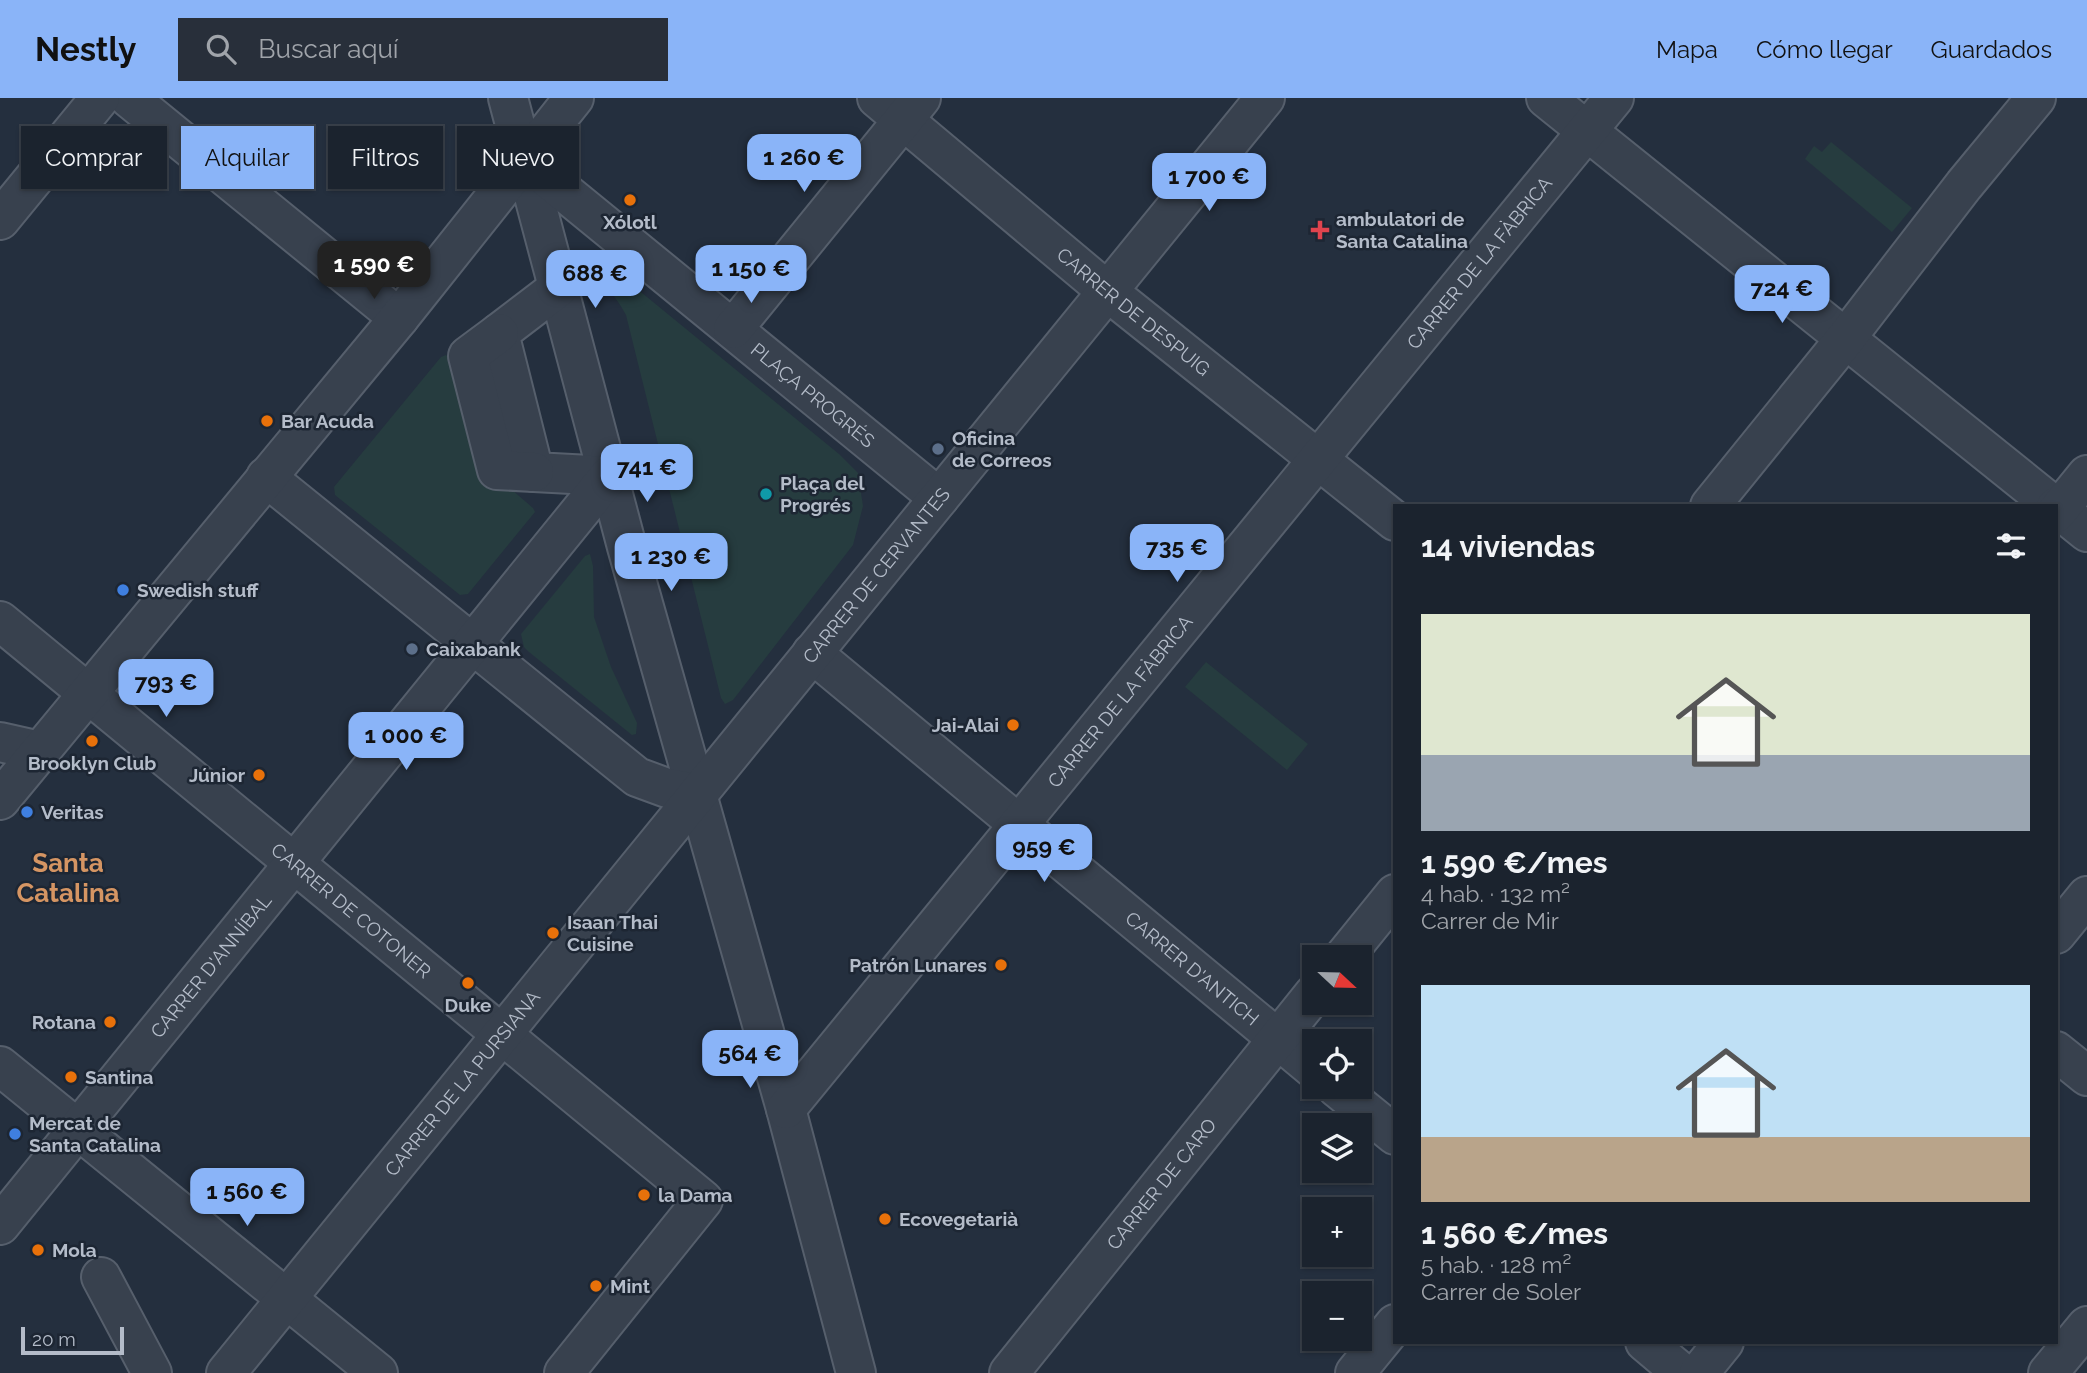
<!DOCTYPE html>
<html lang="es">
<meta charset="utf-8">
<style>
body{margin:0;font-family:Raleway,sans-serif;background:#282f3a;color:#f1f3f6;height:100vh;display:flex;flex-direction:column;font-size:26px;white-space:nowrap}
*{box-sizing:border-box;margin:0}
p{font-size:23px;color:#a0a4aa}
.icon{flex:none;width:38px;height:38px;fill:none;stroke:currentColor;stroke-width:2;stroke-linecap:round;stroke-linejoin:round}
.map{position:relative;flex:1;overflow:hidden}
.sheet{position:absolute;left:1393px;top:406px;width:665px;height:840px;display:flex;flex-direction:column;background:#1b232e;border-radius:0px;box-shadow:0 2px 5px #0004,0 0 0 2px #39404a}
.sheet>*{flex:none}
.top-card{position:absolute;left:21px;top:28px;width:665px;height:63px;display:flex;gap:14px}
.needle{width:46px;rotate:112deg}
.fabs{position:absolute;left:1302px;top:847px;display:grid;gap:14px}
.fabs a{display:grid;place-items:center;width:70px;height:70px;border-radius:0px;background:#1b232e;box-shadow:0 2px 5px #0004,0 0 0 2px #39404a;font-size:35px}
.scale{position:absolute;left:21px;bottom:18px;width:103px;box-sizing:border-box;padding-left:7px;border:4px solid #b4bcc9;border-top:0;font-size:19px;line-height:24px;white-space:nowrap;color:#b4bcc9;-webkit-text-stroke:5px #1d2633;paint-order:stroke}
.price{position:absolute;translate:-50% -60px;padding:0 16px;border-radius:14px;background:#8ab4f8;color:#111;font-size:23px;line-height:46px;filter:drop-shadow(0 2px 4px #0008)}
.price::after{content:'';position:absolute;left:50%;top:42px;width:21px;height:16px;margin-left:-10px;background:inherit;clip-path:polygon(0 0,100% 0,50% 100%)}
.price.current{background:#222;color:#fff}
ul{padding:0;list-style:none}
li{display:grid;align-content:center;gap:14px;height:371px;padding:0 28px}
li span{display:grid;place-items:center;height:217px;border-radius:0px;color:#555}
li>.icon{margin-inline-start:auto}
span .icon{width:126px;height:126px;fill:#fffc;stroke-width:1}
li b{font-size:30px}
h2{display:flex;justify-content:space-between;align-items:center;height:84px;padding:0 28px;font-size:30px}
.tag{padding:0 24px;border-radius:0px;background:#1b232e;box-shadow:0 2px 5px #0004,0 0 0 2px #39404a;font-size:24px;line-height:63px}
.tag.current{background:#8ab4f8;color:#111}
header{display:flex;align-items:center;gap:42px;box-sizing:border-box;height:98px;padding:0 35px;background:#8ab4f8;color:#111}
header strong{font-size:33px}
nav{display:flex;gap:38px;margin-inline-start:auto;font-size:24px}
.search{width:490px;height:63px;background:#282f3a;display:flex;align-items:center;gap:18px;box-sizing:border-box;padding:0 24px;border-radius:0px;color:#a0a4aa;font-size:26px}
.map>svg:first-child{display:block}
.green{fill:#263c3f}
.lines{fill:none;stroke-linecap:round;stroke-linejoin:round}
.minor-casing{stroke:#565f6c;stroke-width:42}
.minor{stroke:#38414e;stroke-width:38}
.food-dot{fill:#e8710a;stroke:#1d2633;stroke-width:2.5}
.health-dot{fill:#e0444e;stroke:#1d2633;stroke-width:2.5}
.service-dot{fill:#5c6f8a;stroke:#1d2633;stroke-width:2.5}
.culture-dot{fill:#0f9aa8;stroke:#1d2633;stroke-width:2.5}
.shop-dot{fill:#3f7fe0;stroke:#1d2633;stroke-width:2.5}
.labels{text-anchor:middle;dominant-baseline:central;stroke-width:5;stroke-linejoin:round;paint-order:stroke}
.poi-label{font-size:19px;font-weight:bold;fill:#b4bcc9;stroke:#1d2633;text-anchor:start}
.street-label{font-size:19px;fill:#b4bcc9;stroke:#1d2633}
.district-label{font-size:26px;font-weight:bold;fill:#d59563;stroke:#1d2633}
</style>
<header>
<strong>Nestly</strong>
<div class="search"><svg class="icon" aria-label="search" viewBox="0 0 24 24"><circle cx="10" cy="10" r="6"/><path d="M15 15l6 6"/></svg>Buscar aquí</div>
<nav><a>Mapa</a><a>Cómo llegar</a><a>Guardados</a></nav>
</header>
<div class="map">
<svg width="2087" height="1275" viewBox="0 0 2087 1275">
<rect width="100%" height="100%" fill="#242f3e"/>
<g class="green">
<path d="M1831,44l81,66 -20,24 -87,-73 9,-13 8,6z"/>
<path d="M603,163l236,193 19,19 5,33 -10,39 -120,155 -8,4 -4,-6 -95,-383c-8,-16 -27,-36 -31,-53z"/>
<path d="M446,257l3,2 29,117 12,-3 43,37 2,4 -67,82 -8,1 -125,-100 -1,-8 107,-130z"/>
<path d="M590,456l3,12 1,51 17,50 26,56 -1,11 -4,1 -103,-83 -5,-5 -3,-13 64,-78z"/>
<path d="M1206,564l102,82 -21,26 -102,-83z"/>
</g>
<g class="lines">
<g class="minor-casing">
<g id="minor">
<path d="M129,0l270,220"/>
<path d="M508,0l119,449 159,562 70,264"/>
<path id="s1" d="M877,0l230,193 288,230"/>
<path d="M1546,0l508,408"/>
<path id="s2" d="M524,61l415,339"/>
<path d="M0,122l100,-122"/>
<path d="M558,190l-59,45 35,139 75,4"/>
<path d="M733,231l188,-231"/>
<path d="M499,235l-31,23 29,114 37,2"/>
<path d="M266,379l371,300 30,11 30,5"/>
<path d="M1710,408l136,-168 118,-153 72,-87"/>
<path d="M2056,409l31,25"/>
<path d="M2056,415l31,-38"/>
<path id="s3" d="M0,523l703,579 -139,173"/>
<path id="s4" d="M812,555l502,416"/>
<path d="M0,644l40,9"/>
<path d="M0,702l399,-482 175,-220"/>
<path d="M2056,836l31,-38"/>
<path d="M1344,859l51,-63"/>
<path d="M2056,953l31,25"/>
<path d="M0,968l378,307"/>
<path d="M1336,989l59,48"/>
<path id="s5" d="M786,1011l828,-1011"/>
<path id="s6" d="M0,1127l609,-749"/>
<path d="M101,1179l51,96"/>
<path d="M1645,1244l37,31"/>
<path id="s7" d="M226,1275l1039,-1275"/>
<path id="s8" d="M1009,1275l305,-379"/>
<path d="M1355,1275l40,-49"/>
<path d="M1699,1275l25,-31"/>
<path d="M2048,1275l39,-47"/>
</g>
</g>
<use href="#minor" class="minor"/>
</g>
<g class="food-dot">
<circle cx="630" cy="102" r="7"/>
<circle cx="267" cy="323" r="7"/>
<circle cx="1013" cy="627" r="7"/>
<circle cx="92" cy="643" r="7"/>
<circle cx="259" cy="677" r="7"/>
<circle cx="553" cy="835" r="7"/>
<circle cx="1001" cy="867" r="7"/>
<circle cx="468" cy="885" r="7"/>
<circle cx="110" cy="924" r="7"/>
<circle cx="71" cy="979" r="7"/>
<circle cx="644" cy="1097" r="7"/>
<circle cx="885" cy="1121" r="7"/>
<circle cx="38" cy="1152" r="7"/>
<circle cx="596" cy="1188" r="7"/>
</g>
<path class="health-dot" d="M1316.5 121.5h7v7h7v7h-7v7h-7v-7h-7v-7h7z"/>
<g class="service-dot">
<circle cx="938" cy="351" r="7"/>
<circle cx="412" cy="551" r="7"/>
</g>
<circle class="culture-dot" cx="766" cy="396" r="7"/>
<g class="shop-dot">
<circle cx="123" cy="492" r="7"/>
<circle cx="27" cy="714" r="7"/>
<circle cx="15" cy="1036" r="7"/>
</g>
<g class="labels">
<g class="poi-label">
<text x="1336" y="121">ambulatori de<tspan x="1336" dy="22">Santa Catalina</tspan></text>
<text x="630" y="124" text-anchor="middle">Xólotl</text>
<text x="281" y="323">Bar Acuda</text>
<text x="952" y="340">Oficina<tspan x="952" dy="22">de Correos</tspan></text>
<text x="780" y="385">Plaça del<tspan x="780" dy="22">Progrés</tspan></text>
<text x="137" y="492">Swedish stuff</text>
<text x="426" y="551">Caixabank</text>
<text x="999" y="627" text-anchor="end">Jai-Alai</text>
<text x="92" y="665" text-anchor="middle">Brooklyn Club</text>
<text x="245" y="677" text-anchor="end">Júnior</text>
<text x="41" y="714">Veritas</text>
<text x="567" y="824">Isaan Thai<tspan x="567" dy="22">Cuisine</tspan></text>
<text x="987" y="867" text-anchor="end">Patrón Lunares</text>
<text x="468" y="907" text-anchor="middle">Duke</text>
<text x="96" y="924" text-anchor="end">Rotana</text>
<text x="85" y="979">Santina</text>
<text x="29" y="1025">Mercat de<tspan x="29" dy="22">Santa Catalina</tspan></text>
<text x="658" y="1097">la Dama</text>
<text x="899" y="1121">Ecovegetarià</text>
<text x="52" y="1152">Mola</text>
<text x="610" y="1188">Mint</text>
</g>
<g class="street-label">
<text stroke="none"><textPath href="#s5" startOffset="1094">CARRER DE LA FÀBRICA</textPath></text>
<text stroke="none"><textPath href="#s1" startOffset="334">CARRER DE DESPUIG</textPath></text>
<text stroke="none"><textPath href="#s2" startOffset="373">PLAÇA PROGRÉS</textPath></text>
<text stroke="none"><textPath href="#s7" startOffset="1029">CARRER DE CERVANTES</textPath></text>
<text stroke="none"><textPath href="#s5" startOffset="527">CARRER DE LA FÀBRICA</textPath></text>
<text stroke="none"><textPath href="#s3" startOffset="455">CARRER DE COTONER</textPath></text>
<text stroke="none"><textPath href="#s6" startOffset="334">CARRER D'ANNÍBAL</textPath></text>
<text stroke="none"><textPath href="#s4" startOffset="494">CARRER D'ANTICH</textPath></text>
<text stroke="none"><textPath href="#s7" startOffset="374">CARRER DE LA PURSIANA</textPath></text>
<text stroke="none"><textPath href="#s8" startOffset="243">CARRER DE CARO</textPath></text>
</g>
<g class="district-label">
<text x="68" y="765">Santa<tspan x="68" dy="30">Catalina</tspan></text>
</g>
</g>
</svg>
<div class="fabs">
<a><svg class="needle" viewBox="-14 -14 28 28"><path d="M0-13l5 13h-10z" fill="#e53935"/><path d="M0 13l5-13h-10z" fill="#a0a4aa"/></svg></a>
<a><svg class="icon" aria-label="locate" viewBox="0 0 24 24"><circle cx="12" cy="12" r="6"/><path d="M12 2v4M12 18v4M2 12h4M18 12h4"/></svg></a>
<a><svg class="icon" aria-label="layers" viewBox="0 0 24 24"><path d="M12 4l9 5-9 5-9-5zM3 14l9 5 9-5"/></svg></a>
<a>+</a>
<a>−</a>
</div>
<div class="scale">20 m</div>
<b class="price" style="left:804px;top:96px">1 260 €</b>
<b class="price" style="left:1209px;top:115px">1 700 €</b>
<b class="price current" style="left:374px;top:203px">1 590 €</b>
<b class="price" style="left:751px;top:207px">1 150 €</b>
<b class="price" style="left:595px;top:212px">688 €</b>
<b class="price" style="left:1782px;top:227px">724 €</b>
<b class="price" style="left:647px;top:406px">741 €</b>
<b class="price" style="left:1177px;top:486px">735 €</b>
<b class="price" style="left:671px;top:495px">1 230 €</b>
<b class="price" style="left:166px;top:621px">793 €</b>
<b class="price" style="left:406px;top:674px">1 000 €</b>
<b class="price" style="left:1044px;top:786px">959 €</b>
<b class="price" style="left:750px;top:992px">564 €</b>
<b class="price" style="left:247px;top:1130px">1 560 €</b>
<div class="top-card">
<a class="tag">Comprar</a>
<a class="tag current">Alquilar</a>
<a class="tag">Filtros</a>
<a class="tag">Nuevo</a>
</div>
<section class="sheet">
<h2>14 viviendas<svg class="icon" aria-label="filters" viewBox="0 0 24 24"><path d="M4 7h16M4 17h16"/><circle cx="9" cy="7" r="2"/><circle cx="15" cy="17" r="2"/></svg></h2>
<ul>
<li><span style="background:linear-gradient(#dfe7d0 65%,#9aa5b1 0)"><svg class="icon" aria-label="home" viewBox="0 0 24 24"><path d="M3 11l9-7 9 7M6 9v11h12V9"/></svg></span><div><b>1 590 €/mes</b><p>4 hab. · 132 m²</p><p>Carrer de Mir</p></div></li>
<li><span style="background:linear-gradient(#bfe0f5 70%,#b9a48a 0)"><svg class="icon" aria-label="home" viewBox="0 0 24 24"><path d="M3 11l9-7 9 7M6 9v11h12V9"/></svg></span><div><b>1 560 €/mes</b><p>5 hab. · 128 m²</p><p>Carrer de Soler</p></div></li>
</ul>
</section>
</div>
